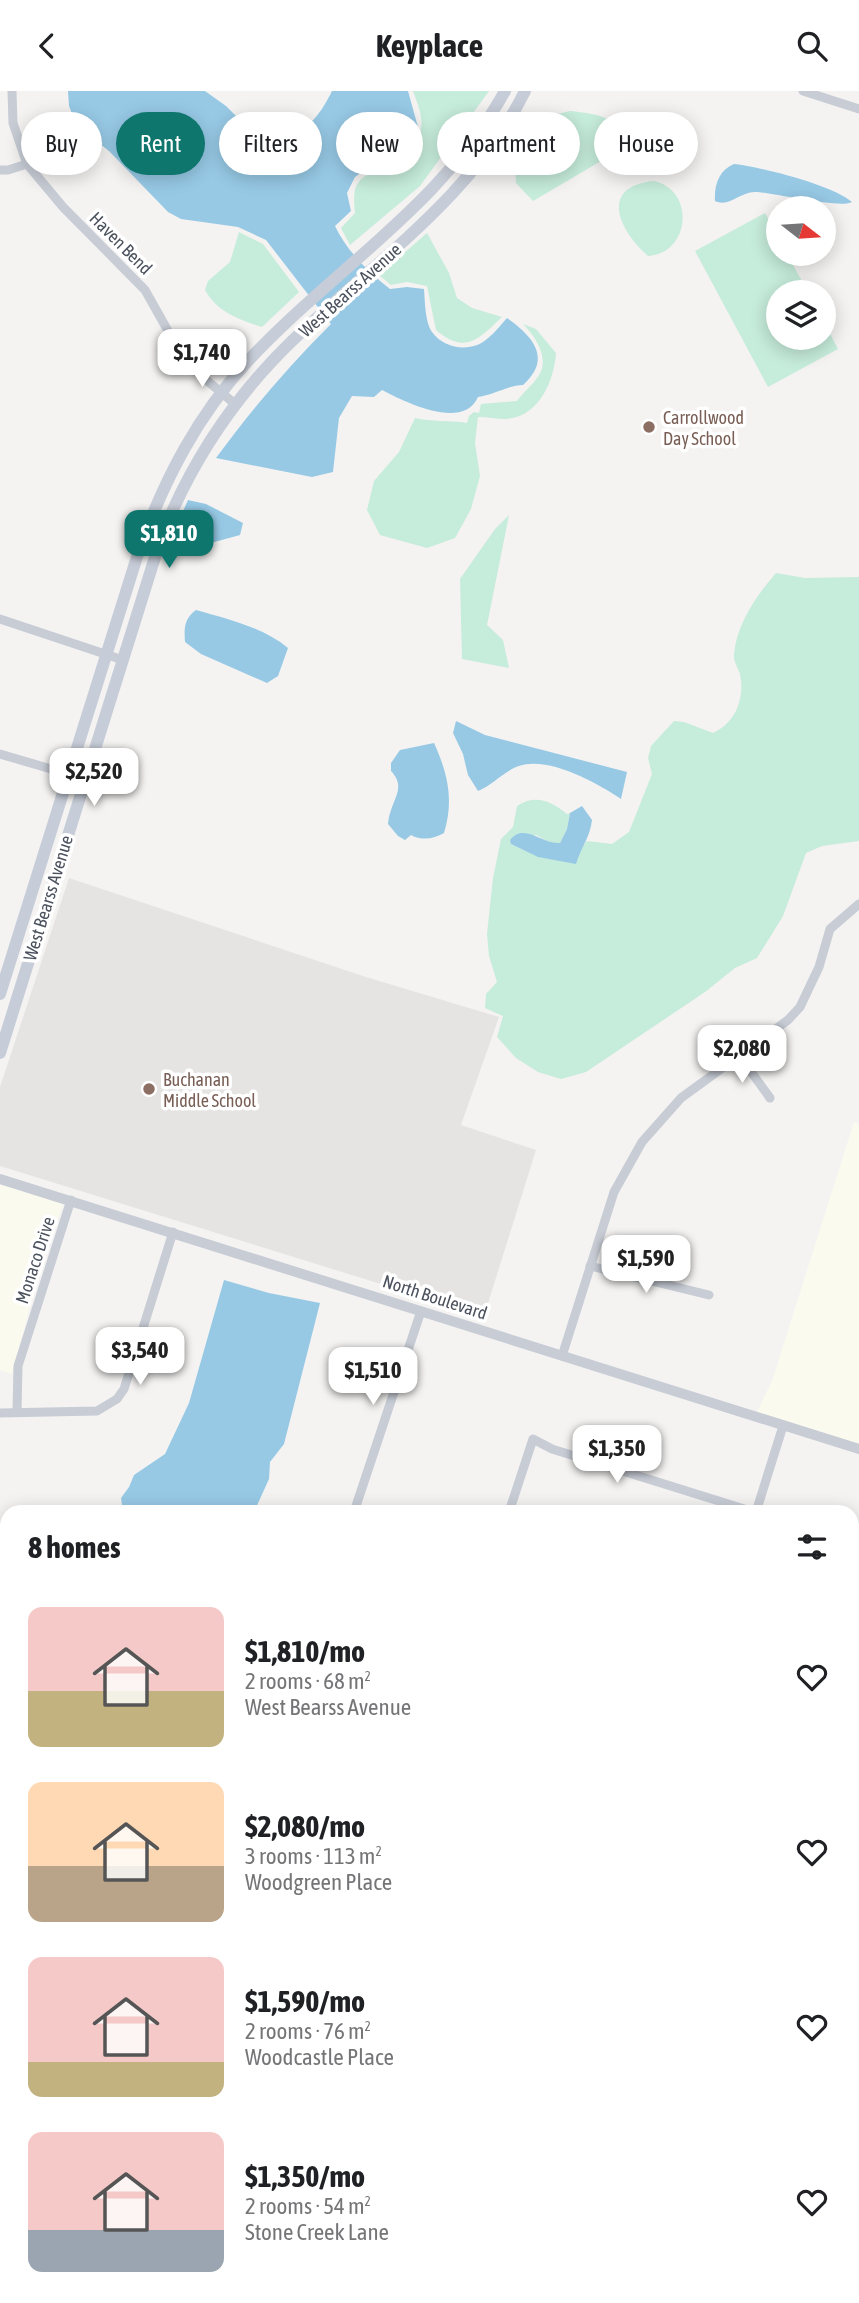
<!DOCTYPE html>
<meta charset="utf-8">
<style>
body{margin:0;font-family:"Asap Condensed",sans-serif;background:#f2f2f2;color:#202124;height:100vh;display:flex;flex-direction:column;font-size:26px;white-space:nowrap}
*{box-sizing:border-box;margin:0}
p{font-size:23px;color:#757577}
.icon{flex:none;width:38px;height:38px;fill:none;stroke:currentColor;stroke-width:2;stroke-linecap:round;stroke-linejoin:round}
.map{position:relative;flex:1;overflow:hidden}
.sheet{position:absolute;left:0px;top:1414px;width:859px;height:798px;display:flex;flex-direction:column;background:#fff;border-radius:21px 21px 0 0;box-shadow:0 4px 18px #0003}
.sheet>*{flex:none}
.banner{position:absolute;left:21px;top:21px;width:817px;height:63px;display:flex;gap:14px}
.needle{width:46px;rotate:107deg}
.buttons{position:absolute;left:766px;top:105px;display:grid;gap:14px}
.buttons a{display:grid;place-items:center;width:70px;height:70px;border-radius:50%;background:#fff;box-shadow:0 4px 18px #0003;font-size:35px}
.price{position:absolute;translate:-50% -60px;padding:0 16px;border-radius:14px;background:#fff;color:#222;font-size:23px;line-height:46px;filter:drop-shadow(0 2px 4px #0008)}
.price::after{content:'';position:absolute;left:50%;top:42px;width:21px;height:16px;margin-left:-10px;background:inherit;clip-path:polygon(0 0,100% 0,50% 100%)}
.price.selected{background:#0f766e;color:#fff}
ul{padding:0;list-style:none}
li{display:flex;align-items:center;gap:21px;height:175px;padding:0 28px}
li span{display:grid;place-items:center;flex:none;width:196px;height:140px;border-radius:14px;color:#555}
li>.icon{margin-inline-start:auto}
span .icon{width:84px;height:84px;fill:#fffc;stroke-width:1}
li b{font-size:30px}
h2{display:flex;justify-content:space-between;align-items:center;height:84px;padding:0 28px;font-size:30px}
.pill{padding:0 24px;border-radius:32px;background:#fff;box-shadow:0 4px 18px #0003;font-size:24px;line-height:63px}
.pill.selected{background:#0f766e;color:#fff}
header{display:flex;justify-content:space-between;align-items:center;height:91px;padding:0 28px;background:#fff;font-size:32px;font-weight:700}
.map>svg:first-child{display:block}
.commercial{fill:#fbfaef}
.education{fill:#e5e4e3}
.green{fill:#c6ecdb}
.water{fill:#97c9e5}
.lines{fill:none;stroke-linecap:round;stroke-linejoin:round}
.minor{stroke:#c7ccd5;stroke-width:9}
.tertiary{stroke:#c7ccd5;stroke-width:10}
.secondary{stroke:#c7cdd8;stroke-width:12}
.education-dot{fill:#8d6e63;stroke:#fff;stroke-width:2.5}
.labels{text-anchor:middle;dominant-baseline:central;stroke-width:7;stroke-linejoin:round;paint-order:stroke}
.street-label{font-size:18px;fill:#4b525e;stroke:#fff}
.education-label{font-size:18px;fill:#785e54;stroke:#fff;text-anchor:start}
</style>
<header><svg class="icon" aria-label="back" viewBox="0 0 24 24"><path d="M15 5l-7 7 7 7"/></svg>Keyplace<svg class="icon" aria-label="search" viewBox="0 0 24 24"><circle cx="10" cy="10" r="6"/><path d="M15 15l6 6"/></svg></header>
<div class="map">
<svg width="859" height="2212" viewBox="0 0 859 2212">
<rect width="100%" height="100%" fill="#f4f3f2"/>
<g class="commercial">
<path d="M854,1031l5,2v321l-102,-33 15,-31z"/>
<path d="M0,1093l64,19 -21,55 -31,116 -12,-4z"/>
<path d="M7,1978v227h163l-2,7h-168v-229z"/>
<path d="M852,2181h7v31h-104l3,-7h94z"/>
<path d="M378,2205h368l-2,7h-368z"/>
</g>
<path class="education" d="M69,787l297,99 133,40 -38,108 75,25 -52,166 -484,-150v-79z"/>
<g class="green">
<path d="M413,0h76l-69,95 -70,59 -9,-17 14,-15c-2,-24 -2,-33 22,-43 5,-3 8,-8 13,-11 6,-3 15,-1 22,-3 13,-30 12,-36 1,-65z"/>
<path d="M570,20c30,3 38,6 63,23l-3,10 -97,57 -17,-18 -2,-37 26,-28z"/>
<path d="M654,90c41,9 37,72 -6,75 -29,-25 -50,-70 6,-75z"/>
<path d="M765,122l14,25v16h8l21,38h-29v46h45v-16l14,27 -70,38 -73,-136z"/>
<path d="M239,141l24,12 36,48 -37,35c-22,-7 -45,-15 -57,-37l3,-9 22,-19z"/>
<path d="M427,142l22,40 8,25 15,10 30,9c-23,22 -37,38 -66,13l-9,-44 -20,-4 -16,3 -12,-10z"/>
<path d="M523,233l13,5 20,24c-2,28 -17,64 -50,66 -9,0 -19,-2 -28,-2l-3,26 5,33 -9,33 -16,29 -28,10 -47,-13 -13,-25 7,-29 25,-29 16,-34c17,4 34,2 52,5l2,-7 5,-4 5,1 2,-9 36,-3c7,-10 16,-16 22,-26 11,-17 -4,-39 -16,-51z"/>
<path d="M509,424l-22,110 16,15 6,28 -47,-9 -2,-80 35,-50z"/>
<path d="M776,482l29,5 54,-1v264l-37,5 -16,7 -23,63 -26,42 -22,10 -30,24 -119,80 -25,7 -23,-7 -22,-14 -19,-21 6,-21 -18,-8 1,-14 11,-12 -8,-26 -2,-22 6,-56 8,-39 12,-12 4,-21c18,-12 34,-5 50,8l3,-1 -3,16 -7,14 -7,1 -17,-9 -25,9c27,13 55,28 76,-3l25,3 17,-12 23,-58 -4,-16 3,-12 23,-25 10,1 29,11c23,-10 32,-35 27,-59 -2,-6 -7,-14 -6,-20 3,-31 23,-59 42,-81z"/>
<path d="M0,1852l7,7v119l-7,5z"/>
</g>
<g class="water">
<path d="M68,0h137l21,15 31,31c44,-5 55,-6 75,-46h76l10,36 -10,26 -20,1 -11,12 -10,2 -12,9 -8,16 4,18 -16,15c12,25 33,46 55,63l17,-2 17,2c1,12 1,33 8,43 11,16 36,20 51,10 9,-6 17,-16 24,-24 27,19 45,41 16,67 -14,0 -30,10 -45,12 -15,34 -73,5 -96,-7l-8,7 -22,-1 -13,22 -6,54 -21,5 -96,-19c35,-48 73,-92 115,-134l-65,-84 -28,-13 -57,-8 -13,-7 -59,-61 -32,-25 -8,-20z"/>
<path d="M734,73c27,3 99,21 118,38 -11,7 -78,-9 -96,-10 -16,-1 -26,16 -41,9 -1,-16 4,-31 19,-37z"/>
<path d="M188,409l18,4 37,19 -3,12 -55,15 -17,-5z"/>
<path d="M196,519c31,9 67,17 92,38l-10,28 -11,7 -66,-29 -16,-12c-1,-14 -1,-23 11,-32z"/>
<path d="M456,630l29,14 142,37 -6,27c-24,-16 -72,-43 -102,-33 -15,5 -26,19 -41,25l-10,-16 -5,-21 -10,-21z"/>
<path d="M434,652c14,31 20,57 10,90 -10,6 -22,8 -33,2l-6,5 -7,-4 -10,-12c2,-24 20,-35 3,-53v-8l9,-13z"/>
<path d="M582,715l10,14c-2,18 -11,27 -16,44l-38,-7 -27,-13 -1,-4c15,-18 32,5 50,3l7,-14 3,-16z"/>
<path d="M224,1189l45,13 51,10 -36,141 -14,18 -1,17 -15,33h-131l-2,-14 8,-11 5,-12 31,-21 24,-51z"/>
</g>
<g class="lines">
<g class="minor">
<path d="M12,0l1,32 14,41 36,43 82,83 41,73 49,41"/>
<path d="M803,0l56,18"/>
<path d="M0,79h8l19,-6"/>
<path d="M0,528l123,41"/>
<path d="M0,663l85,25"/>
<path d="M739,964l31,43"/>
<path d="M590,1175l119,29"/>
<path d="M562,1265l52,-164 28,-50 39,-44 107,-78 12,-13 19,-40 11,-38 29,-25"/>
<path d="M17,1321l1,-46 53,-166"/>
<path d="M0,1322l97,-2 20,-12 7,-10 49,-157"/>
<path d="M354,1421l67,-201"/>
<path d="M509,1421l24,-73 19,10 202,63"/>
<path d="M756,1421l27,-86"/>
<path d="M0,1601l7,2"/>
<path d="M852,1626l7,-19"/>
<path d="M852,1645l7,3"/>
<path d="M0,1647l7,-22"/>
</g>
<g class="tertiary">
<path d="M0,1088l859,270"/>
<path d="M852,1919l7,-19"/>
<path d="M750,2212l2,-7"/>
</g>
<g class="secondary">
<path d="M0,903l141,-450c25,-67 57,-129 106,-182 87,-94 194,-155 258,-271"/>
<path d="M0,962l161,-515c29,-74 74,-142 131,-197 83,-80 181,-144 233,-250"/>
</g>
</g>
<g class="education-dot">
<circle cx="649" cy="336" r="7"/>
<circle cx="149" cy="998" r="7"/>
</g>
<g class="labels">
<g class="street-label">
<text transform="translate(121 152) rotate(45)">Haven Bend</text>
<text transform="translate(350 199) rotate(-42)">West Bearss Avenue</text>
<text transform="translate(48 807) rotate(-73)">West Bearss Avenue</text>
<text transform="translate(35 1169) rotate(-72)">Monaco Drive</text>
<text transform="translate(435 1206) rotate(18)">North Boulevard</text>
</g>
<g class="education-label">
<text x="663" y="326">Carrollwood<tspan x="663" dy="21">Day School</tspan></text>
<text x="163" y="988">Buchanan<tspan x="163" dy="21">Middle School</tspan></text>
</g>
</g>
</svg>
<div class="buttons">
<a><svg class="needle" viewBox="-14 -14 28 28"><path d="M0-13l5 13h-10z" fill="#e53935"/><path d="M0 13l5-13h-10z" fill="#757577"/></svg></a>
<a><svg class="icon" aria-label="layers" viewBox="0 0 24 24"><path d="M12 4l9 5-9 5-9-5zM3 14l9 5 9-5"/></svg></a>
</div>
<b class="price" style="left:202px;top:298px">$1,740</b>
<b class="price selected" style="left:169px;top:479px">$1,810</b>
<b class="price" style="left:94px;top:717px">$2,520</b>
<b class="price" style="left:742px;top:994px">$2,080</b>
<b class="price" style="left:646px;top:1204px">$1,590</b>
<b class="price" style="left:140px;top:1296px">$3,540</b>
<b class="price" style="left:373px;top:1316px">$1,510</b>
<b class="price" style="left:617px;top:1394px">$1,350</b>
<div class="banner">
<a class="pill">Buy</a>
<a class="pill selected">Rent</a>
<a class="pill">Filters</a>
<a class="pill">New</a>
<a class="pill">Apartment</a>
<a class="pill">House</a>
</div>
<section class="sheet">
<h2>8 homes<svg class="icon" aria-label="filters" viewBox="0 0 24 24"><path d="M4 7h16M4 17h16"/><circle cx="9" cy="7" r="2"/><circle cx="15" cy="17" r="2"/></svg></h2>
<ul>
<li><span style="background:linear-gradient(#f6c9c9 60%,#c2b280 0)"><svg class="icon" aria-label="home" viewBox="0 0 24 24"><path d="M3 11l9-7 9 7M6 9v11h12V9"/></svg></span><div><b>$1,810/mo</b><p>2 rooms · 68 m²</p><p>West Bearss Avenue</p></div><svg class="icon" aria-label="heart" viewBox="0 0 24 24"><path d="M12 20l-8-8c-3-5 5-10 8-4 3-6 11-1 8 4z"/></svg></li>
<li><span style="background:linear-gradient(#ffd9b3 60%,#b9a48a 0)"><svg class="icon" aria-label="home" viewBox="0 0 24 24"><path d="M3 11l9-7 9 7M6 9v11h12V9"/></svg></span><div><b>$2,080/mo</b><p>3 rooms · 113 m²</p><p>Woodgreen Place</p></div><svg class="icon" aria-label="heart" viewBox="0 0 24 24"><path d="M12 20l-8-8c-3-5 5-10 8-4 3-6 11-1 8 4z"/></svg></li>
<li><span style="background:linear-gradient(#f6c9c9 75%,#c2b280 0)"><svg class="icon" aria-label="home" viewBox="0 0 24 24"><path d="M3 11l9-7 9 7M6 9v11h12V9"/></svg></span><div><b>$1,590/mo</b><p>2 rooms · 76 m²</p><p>Woodcastle Place</p></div><svg class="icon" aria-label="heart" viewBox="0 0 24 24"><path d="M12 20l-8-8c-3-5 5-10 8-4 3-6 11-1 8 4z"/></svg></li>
<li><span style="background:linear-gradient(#f6c9c9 70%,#9aa5b1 0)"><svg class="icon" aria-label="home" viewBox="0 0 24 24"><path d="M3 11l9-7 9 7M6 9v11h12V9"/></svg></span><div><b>$1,350/mo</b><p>2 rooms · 54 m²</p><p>Stone Creek Lane</p></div><svg class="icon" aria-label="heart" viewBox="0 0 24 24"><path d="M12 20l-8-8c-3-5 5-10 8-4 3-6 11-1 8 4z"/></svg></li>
</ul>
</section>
</div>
